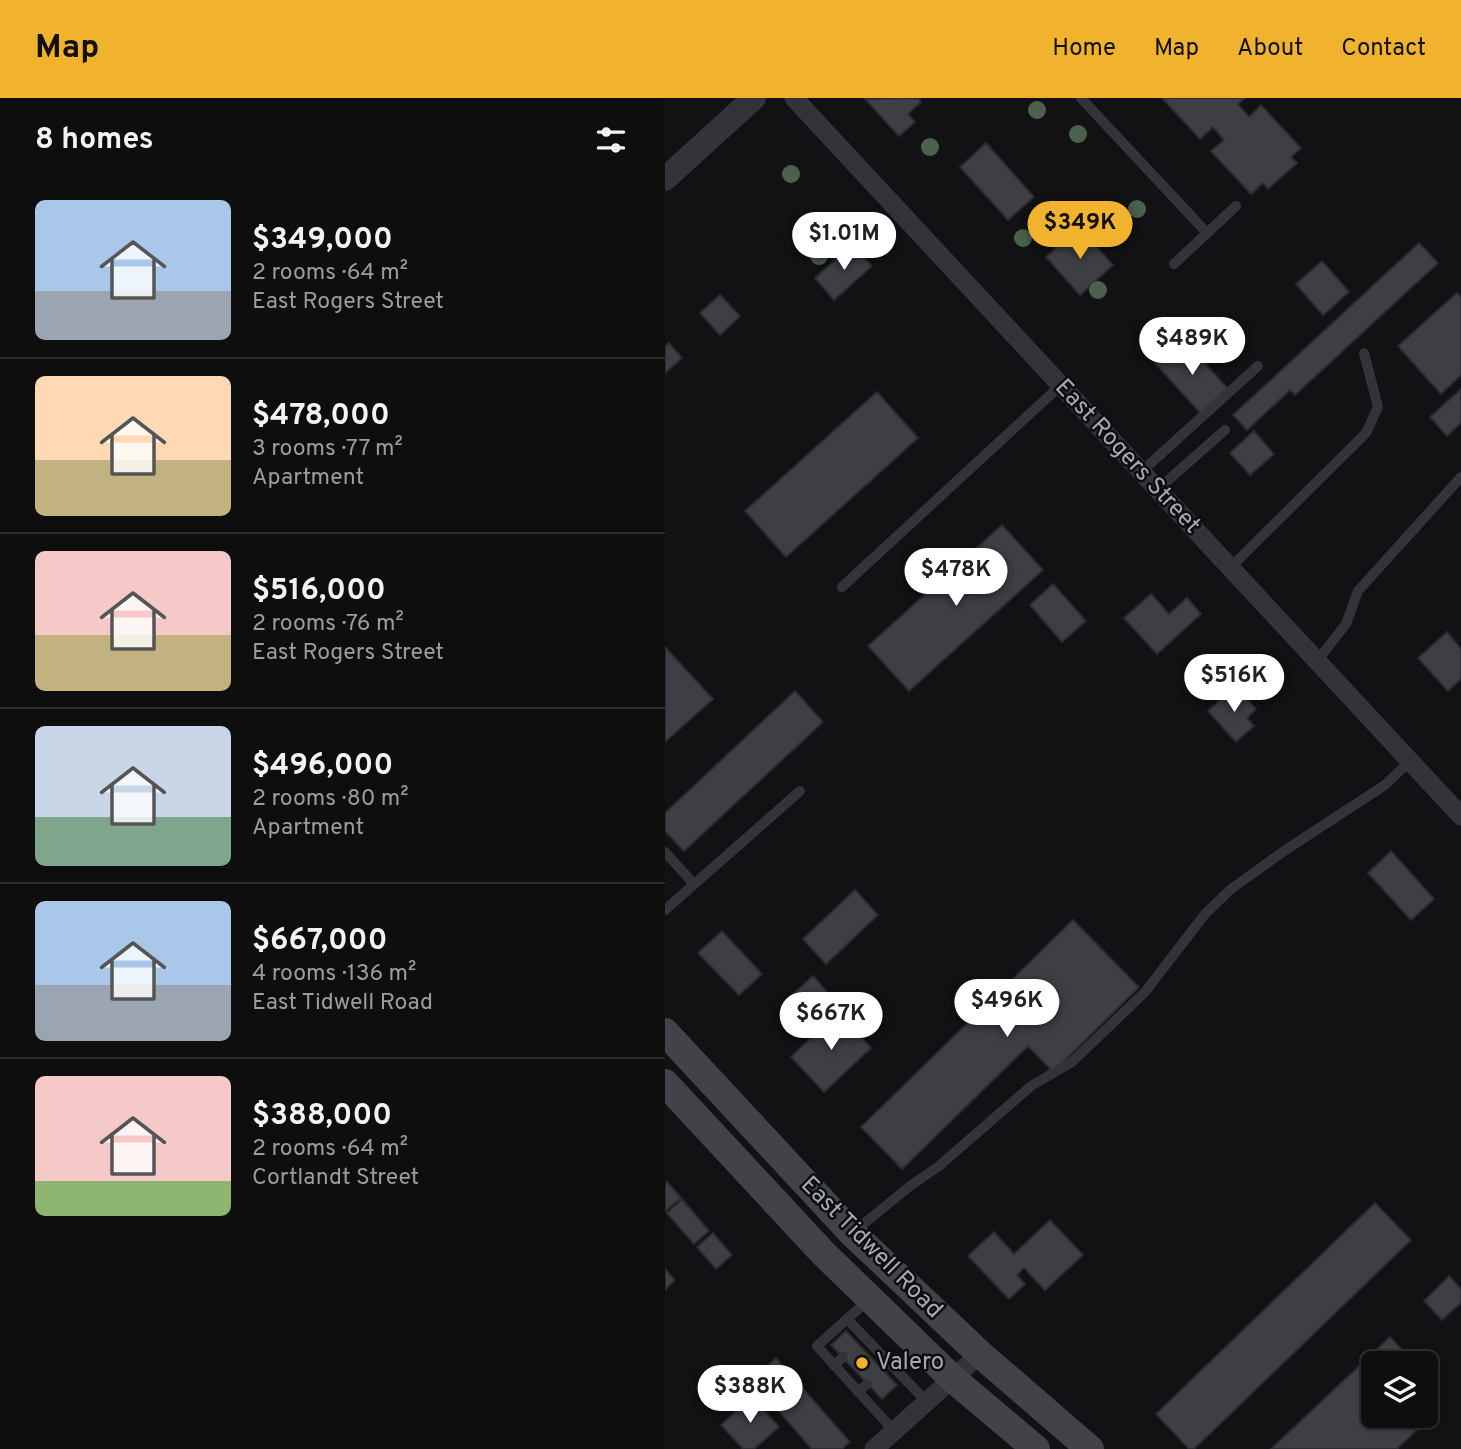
<!DOCTYPE html>
<meta charset="utf-8">
<style>
body{margin:0;font-family:Overpass,sans-serif;background:#171718;color:#f1f3f6;height:100vh;display:flex;flex-direction:column;font-size:26px;white-space:nowrap}
*{box-sizing:border-box;margin:0}
p{font-size:23px;color:#9b9c9e}
.icon{flex:none;width:38px;height:38px;fill:none;stroke:currentColor;stroke-width:2;stroke-linecap:round;stroke-linejoin:round}
.map{position:relative;flex:1;overflow:hidden}
.details{display:flex;flex-direction:column;background:#0e0e0f;width:665px}
.details>*{flex:none}
.fabs{position:absolute;left:696px;top:1253px;display:grid;gap:14px}
.fabs a{display:grid;place-items:center;width:77px;height:77px;border-radius:10px;background:#0e0e0f;box-shadow:0 2px 5px #0004,0 0 0 2px #2e2e2f;font-size:35px}
.price{position:absolute;translate:-50% -60px;padding:0 16px;border-radius:24px;background:#fff;color:#222;font-size:23px;line-height:46px;filter:drop-shadow(0 2px 4px #0008)}
.price::after{content:'';position:absolute;left:50%;top:42px;width:21px;height:16px;margin-left:-10px;background:inherit;clip-path:polygon(0 0,100% 0,50% 100%)}
.price.on{background:#f1b22d;color:#111}
ul{padding:0;list-style:none}
li{display:flex;align-items:center;gap:21px;height:175px;padding:0 35px}
li+li{border-top:2px solid #2e2e2f}
li span{display:grid;place-items:center;flex:none;width:196px;height:140px;border-radius:10px;color:#555}
li>.icon{margin-inline-start:auto}
span .icon{width:84px;height:84px;fill:#fffc;stroke-width:1}
li b{font-size:30px}
h2{display:flex;justify-content:space-between;align-items:center;height:84px;padding:0 35px;font-size:30px}
header{display:flex;align-items:center;gap:42px;box-sizing:border-box;height:98px;padding:0 35px;background:#f1b22d;color:#111}
header strong{font-size:33px}
nav{display:flex;gap:38px;margin-inline-start:auto;font-size:24px}
main{display:flex;flex:1;min-height:0}
.map>svg:first-child{display:block}
.building{fill:#3e3f44;stroke:#2c2c30;stroke-width:2}
.lines{fill:none;stroke-linecap:round;stroke-linejoin:round}
.service{stroke:#333439;stroke-width:10}
.minor{stroke:#333439;stroke-width:19}
.tertiary{stroke:#333439;stroke-width:24}
.secondary{stroke:#414349;stroke-width:28}
.tree{fill:#4c604e}
.poi-dot{fill:#f1b22d;stroke:#0d0d0f;stroke-width:2.5}
.labels{text-anchor:middle;dominant-baseline:central;stroke-width:5;stroke-linejoin:round;paint-order:stroke}
.street-label{font-size:24px;fill:#a4a9b4;stroke:#0d0d0f}
.poi-label{font-size:24px;fill:#a4a9b4;stroke:#0d0d0f;text-anchor:start}
</style>
<header>
<strong>Map</strong>
<nav><a>Home</a><a>Map</a><a>About</a><a>Contact</a></nav>
</header>
<main>
<section class="details">
<h2>8 homes<svg class="icon" aria-label="filters" viewBox="0 0 24 24"><path d="M4 7h16M4 17h16"/><circle cx="9" cy="7" r="2"/><circle cx="15" cy="17" r="2"/></svg></h2>
<ul>
<li><span style="background:linear-gradient(#a9c7e8 65%,#9aa5b1 0)"><svg class="icon" aria-label="home" viewBox="0 0 24 24"><path d="M3 11l9-7 9 7M6 9v11h12V9"/></svg></span><div><b>$349,000</b><p>2 rooms · 64 m²</p><p>East Rogers Street</p></div></li>
<li><span style="background:linear-gradient(#ffd9b3 60%,#c2b280 0)"><svg class="icon" aria-label="home" viewBox="0 0 24 24"><path d="M3 11l9-7 9 7M6 9v11h12V9"/></svg></span><div><b>$478,000</b><p>3 rooms · 77 m²</p><p>Apartment</p></div></li>
<li><span style="background:linear-gradient(#f6c9c9 60%,#c2b280 0)"><svg class="icon" aria-label="home" viewBox="0 0 24 24"><path d="M3 11l9-7 9 7M6 9v11h12V9"/></svg></span><div><b>$516,000</b><p>2 rooms · 76 m²</p><p>East Rogers Street</p></div></li>
<li><span style="background:linear-gradient(#c9d6e8 65%,#7fa58c 0)"><svg class="icon" aria-label="home" viewBox="0 0 24 24"><path d="M3 11l9-7 9 7M6 9v11h12V9"/></svg></span><div><b>$496,000</b><p>2 rooms · 80 m²</p><p>Apartment</p></div></li>
<li><span style="background:linear-gradient(#a9c7e8 60%,#9aa5b1 0)"><svg class="icon" aria-label="home" viewBox="0 0 24 24"><path d="M3 11l9-7 9 7M6 9v11h12V9"/></svg></span><div><b>$667,000</b><p>4 rooms · 136 m²</p><p>East Tidwell Road</p></div></li>
<li><span style="background:linear-gradient(#f6c9c9 75%,#8fb573 0)"><svg class="icon" aria-label="home" viewBox="0 0 24 24"><path d="M3 11l9-7 9 7M6 9v11h12V9"/></svg></span><div><b>$388,000</b><p>2 rooms · 64 m²</p><p>Cortlandt Street</p></div></li>
</ul>
</section>
<div class="map">
<svg width="796" height="1351" viewBox="0 0 796 1351">
<rect width="100%" height="100%" fill="#121214"/>
<g class="building">
<path d="M253,0l3,4 -13,12 7,8 -16,14 -34,-37z"/>
<path d="M497,0h83l-7,6 11,13 12,-12 40,43 -10,9 6,6 -29,26 -5,-6 -12,11 -40,-43 13,-11 -11,-13 -13,12z"/>
<path d="M321,45l48,54 -26,23 -48,-53z"/>
<path d="M414,129l34,38 -33,30 -34,-38z"/>
<path d="M754,145l19,20 -143,132 -5,-5 -43,40 -14,-15z"/>
<path d="M188,146l19,22 -38,34 -19,-22z"/>
<path d="M657,163l27,31 -26,23 -27,-31z"/>
<path d="M792,195l4,4v78l-20,19 -43,-48z"/>
<path d="M55,197l20,21 -20,19 -20,-22z"/>
<path d="M517,240l48,53 -27,25 -48,-53z"/>
<path d="M4,245l13,15 -17,15v-26z"/>
<path d="M796,291v34l-14,13 -17,-19z"/>
<path d="M212,294l41,46 -132,119 -41,-46z"/>
<path d="M589,333l20,23 -24,21 -20,-22z"/>
<path d="M337,427l41,45 -134,121 -41,-45z"/>
<path d="M388,486l33,37 -24,21 -32,-37z"/>
<path d="M486,496l18,20 18,-16 14,16 -44,40 -33,-36z"/>
<path d="M782,534l14,17v30l-13,12 -30,-33z"/>
<path d="M0,549l48,52 -48,43z"/>
<path d="M570,588l21,23 -9,9 7,8 -18,16 -28,-31z"/>
<path d="M130,593l28,31 -139,129 -19,-20v-18z"/>
<path d="M726,753l43,48 -23,21 -43,-47z"/>
<path d="M190,792l23,25 -52,49 -23,-25z"/>
<path d="M408,822l66,67 -86,85 -25,-26 -126,123 -41,-42z"/>
<path d="M57,833l40,43 -23,21 -41,-42z"/>
<path d="M148,878l17,19 -25,24 -18,-19z"/>
<path d="M173,914l33,36 -47,44 -33,-35z"/>
<path d="M2,1084l14,16 -16,13v-27z"/>
<path d="M17,1101l27,32 -15,13 -27,-31z"/>
<path d="M710,1105l36,37 -217,209h-5l-33,-35z"/>
<path d="M385,1122l33,35 -38,35 -21,-22 -7,7 8,9 -16,15 -41,-43 26,-24 20,22z"/>
<path d="M48,1135l19,22 -16,14 -19,-22z"/>
<path d="M0,1171l10,11 -10,10z"/>
<path d="M784,1178l12,13v14l-19,17 -18,-19z"/>
<path d="M181,1233l51,54 -15,14 -51,-54z"/>
<path d="M725,1239l24,26h-40v53h51l3,3 -31,30h-126z"/>
<path d="M111,1260l74,84 -8,7h-30l-61,-69z"/>
<path d="M87,1299l27,30 -25,22h-11l-22,-24z"/>
</g>
<g class="lines">
<g class="service">
<path d="M416,0l126,135"/>
<path d="M509,166l62,-58"/>
<path d="M476,374l117,-106"/>
<path d="M492,392l68,-60"/>
<path d="M565,470l136,-135 12,-26 -14,-54"/>
<path d="M177,489l219,-202"/>
<path d="M652,563l29,-37 12,-33 103,-114"/>
<path d="M0,754l29,32"/>
<path d="M0,812l135,-119"/>
<path d="M190,1133l55,-45 29,-20 92,-80 41,-24 73,-70 60,-78 26,-25 56,-40 98,-64 25,-24"/>
<path d="M202,1203l-50,45 77,85"/>
<path d="M182,1221l80,83"/>
<path d="M169,1268l9,-9"/>
<path d="M193,1294l9,-8"/>
</g>
<g class="minor">
<path d="M129,0l667,718"/>
<path d="M209,1351l106,-95"/>
</g>
<path class="tertiary" d="M0,81l89,-81"/>
<g class="secondary">
<path d="M0,934l187,201 128,121 110,95"/>
<path d="M0,985l158,170 130,126 83,70"/>
</g>
</g>
<g class="tree">
<circle cx="372" cy="12" r="9"/>
<circle cx="413" cy="36" r="9"/>
<circle cx="265" cy="49" r="9"/>
<circle cx="126" cy="76" r="9"/>
<circle cx="472" cy="111" r="9"/>
<circle cx="358" cy="140" r="9"/>
<circle cx="154" cy="158" r="9"/>
<circle cx="433" cy="192" r="9"/>
</g>
<circle class="poi-dot" cx="197" cy="1265" r="7"/>
<g class="labels">
<g class="street-label">
<text transform="translate(462 359) rotate(47)">East Rogers Street</text>
<text transform="translate(206 1150) rotate(45)">East Tidwell Road</text>
</g>
<g class="poi-label">
<text x="211" y="1265">Valero</text>
</g>
</g>
</svg>
<div class="fabs">
<a><svg class="icon" aria-label="layers" viewBox="0 0 24 24"><path d="M12 4l9 5-9 5-9-5zM3 14l9 5 9-5"/></svg></a>
</div>
<b class="price on" style="left:415px;top:163px">$349K</b>
<b class="price" style="left:179px;top:174px">$1.01M</b>
<b class="price" style="left:527px;top:279px">$489K</b>
<b class="price" style="left:291px;top:510px">$478K</b>
<b class="price" style="left:569px;top:616px">$516K</b>
<b class="price" style="left:342px;top:941px">$496K</b>
<b class="price" style="left:166px;top:954px">$667K</b>
<b class="price" style="left:85px;top:1327px">$388K</b>
</div>
</main>
